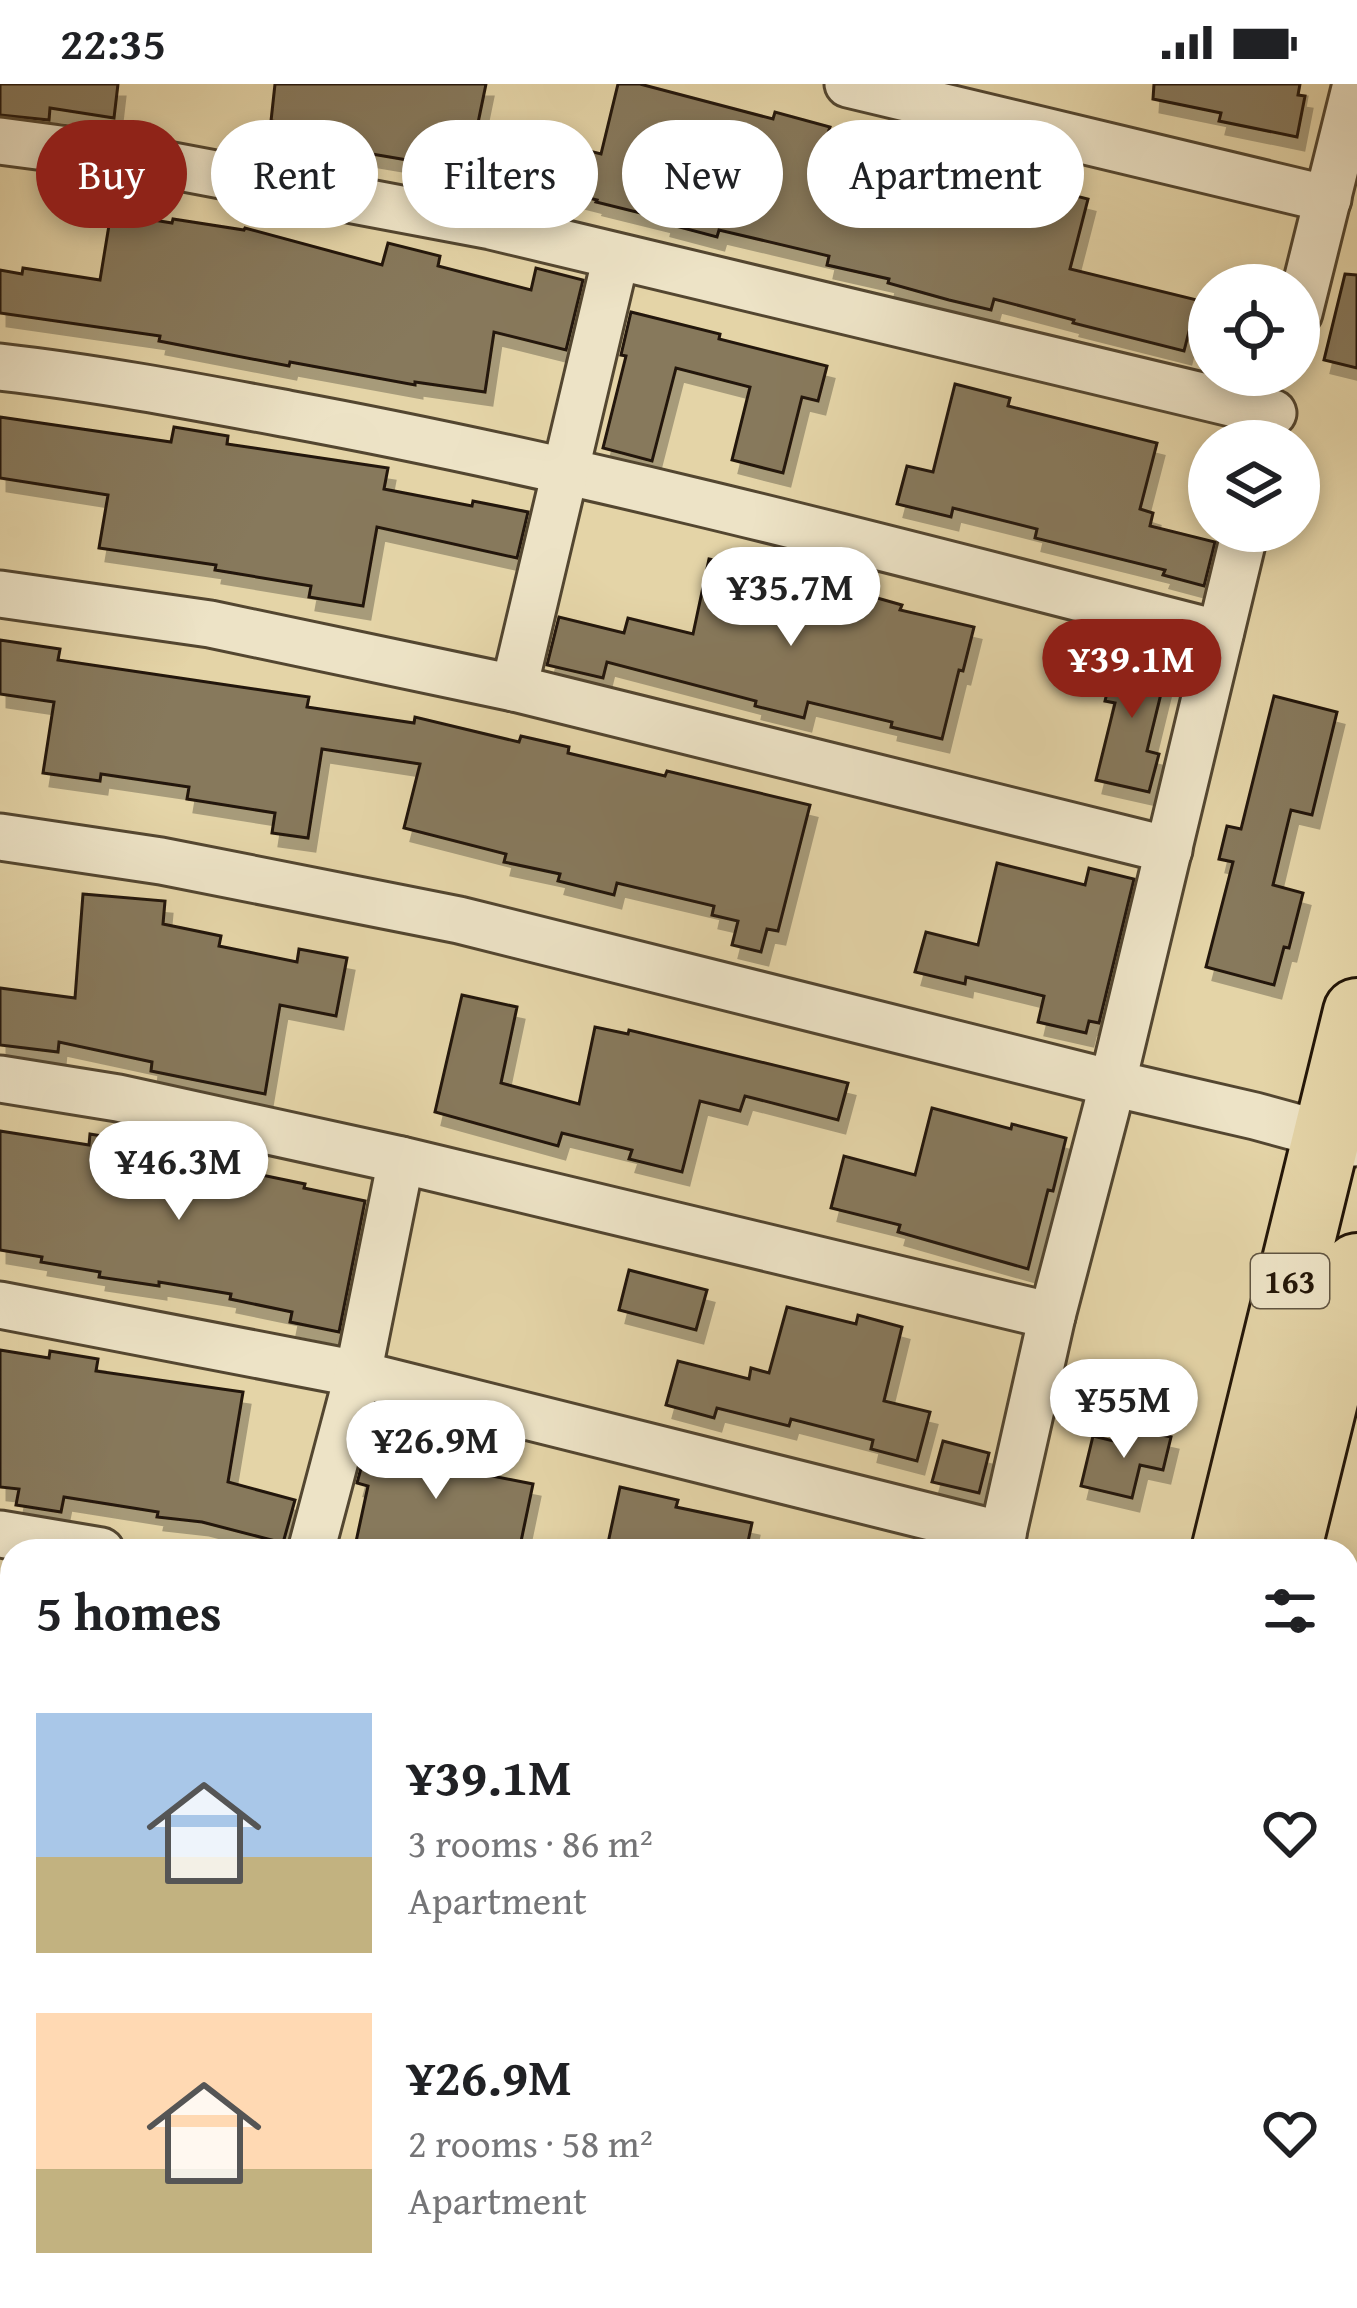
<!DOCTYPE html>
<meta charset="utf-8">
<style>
body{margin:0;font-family:"Gentium Book Plus",serif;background:#f6f6f6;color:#202124;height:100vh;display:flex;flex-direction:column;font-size:45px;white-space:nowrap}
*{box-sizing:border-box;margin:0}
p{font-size:39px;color:#757577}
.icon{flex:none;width:66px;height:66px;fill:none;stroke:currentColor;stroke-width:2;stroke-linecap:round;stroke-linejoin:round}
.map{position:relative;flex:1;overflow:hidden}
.panel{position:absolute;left:0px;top:1455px;width:1359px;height:771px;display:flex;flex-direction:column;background:#fff;border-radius:36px 36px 0 0;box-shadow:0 6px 18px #0003}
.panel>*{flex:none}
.hud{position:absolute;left:36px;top:36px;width:1287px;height:108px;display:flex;gap:24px}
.tools{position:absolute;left:1188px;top:180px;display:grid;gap:24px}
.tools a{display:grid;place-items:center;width:132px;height:132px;border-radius:50%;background:#fff;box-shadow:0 6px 18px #0003;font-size:60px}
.price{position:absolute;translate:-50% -102px;padding:0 27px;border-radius:42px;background:#fff;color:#222;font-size:39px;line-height:78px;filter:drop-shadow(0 3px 6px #0008)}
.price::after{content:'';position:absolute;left:50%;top:72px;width:36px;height:27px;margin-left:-18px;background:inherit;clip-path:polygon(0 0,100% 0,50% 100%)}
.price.active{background:#8f2418;color:#fff}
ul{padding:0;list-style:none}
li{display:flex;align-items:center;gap:36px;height:300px;padding:0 36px}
li span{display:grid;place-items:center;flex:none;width:336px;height:240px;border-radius:0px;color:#555}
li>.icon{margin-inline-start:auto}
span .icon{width:144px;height:144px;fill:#fffc;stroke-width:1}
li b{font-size:51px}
h2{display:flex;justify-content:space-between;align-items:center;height:144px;padding:0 36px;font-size:51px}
.pill{padding:0 42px;border-radius:54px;background:#fff;box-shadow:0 6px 18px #0003;font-size:42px;line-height:108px}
.pill.active{background:#8f2418;color:#fff}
.status{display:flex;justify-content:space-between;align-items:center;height:84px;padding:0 60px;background:#fff;direction:ltr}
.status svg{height:33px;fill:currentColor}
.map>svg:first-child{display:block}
.green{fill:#c3b48c;stroke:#73654a;stroke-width:3}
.building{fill:#87795b;stroke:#231608;stroke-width:3;filter:url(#shadow)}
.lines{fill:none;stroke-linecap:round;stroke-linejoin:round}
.minor-casing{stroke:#534630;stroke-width:51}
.highway-casing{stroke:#231608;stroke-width:72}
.minor{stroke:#ede3c6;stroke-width:45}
.highway{stroke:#e4d4a7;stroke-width:66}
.labels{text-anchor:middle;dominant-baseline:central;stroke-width:9;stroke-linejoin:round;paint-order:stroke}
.shield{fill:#ede3c6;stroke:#605441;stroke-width:3}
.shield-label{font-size:33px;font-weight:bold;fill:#231608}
</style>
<div class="status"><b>22:35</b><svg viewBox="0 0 49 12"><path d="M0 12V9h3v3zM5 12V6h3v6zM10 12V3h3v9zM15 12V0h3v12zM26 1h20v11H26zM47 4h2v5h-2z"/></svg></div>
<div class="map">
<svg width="1357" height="2224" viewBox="0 0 1357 2224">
<defs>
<filter id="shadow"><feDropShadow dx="7" dy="13" stdDeviation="0" flood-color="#0004"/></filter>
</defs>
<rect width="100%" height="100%" fill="#e4d4a7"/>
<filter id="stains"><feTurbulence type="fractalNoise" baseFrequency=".00167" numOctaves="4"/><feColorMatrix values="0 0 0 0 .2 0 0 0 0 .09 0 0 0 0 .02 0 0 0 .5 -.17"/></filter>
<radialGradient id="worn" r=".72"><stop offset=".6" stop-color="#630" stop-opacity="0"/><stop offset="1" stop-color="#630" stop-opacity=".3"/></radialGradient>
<path class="green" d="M1357,1638v567l-10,-3v-534z"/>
<g class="building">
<path d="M0,0h118l-4,34 -64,-10 -1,12 -49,-5z"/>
<path d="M275,0h211l-8,39 123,31 17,-70h22l133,35 2,-7 55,15 -3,9 147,40 4,-14 52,12 -2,10 60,15 -18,70 127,31 -13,51 -111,-28 1,-3 -80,-21 -3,11 -42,-10 -61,-17 1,-4 -62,-14 2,-9 -110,-26 -2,7 -53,-14 1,-4 -69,-17 1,-2 -122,-31 -3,11 -54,-13 1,-5 -59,-10 2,-13 -21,-3v-6l-70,-9z"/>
<path d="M1154,0h146l-2,11 7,1 -8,41 -78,-16 2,-8 -68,-14z"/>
<path d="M111,129l61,10 1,-4 71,11 1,-2 137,37 6,-22 52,13 -2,10 93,24 5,-22 47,12 -17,70 -72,-18 -9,60 -70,-10v3l-125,-23 -1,4 -130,-25 1,-5 -160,-23v-43l22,4 1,-6 77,12z"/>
<path d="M1345,190l12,1v93l-33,-8z"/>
<path d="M631,228l89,22 -1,5 108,27 -9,35 -16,-4 -19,76 -51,-13 18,-73 -74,-19 -24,93 -49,-13 23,-92 -5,-1z"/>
<path d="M955,300l55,14 -2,8 149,37 -17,66 13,4 -3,13 65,16 -11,44 -41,-11 2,-5 -130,-32 2,-9 -84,-21 -2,9 -54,-13 10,-38 26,6z"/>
<path d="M0,333l171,25 3,-15 54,9 -1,8 161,24 -4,21 88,17 1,-5 55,11 -11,46 -140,-31 -14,79 -54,-9 2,-11 -96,-16 1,-5 -117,-17 9,-53 -108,-17z"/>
<path d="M709,475l133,29 60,17 -2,5 74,17 -11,44 -4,-1 -17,69 -51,-12 1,-5 -84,-20 -4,16 -49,-12 1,-5 -149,-39 -4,16 -56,-13 12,-48 65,16 4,-15 65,16z"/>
<path d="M0,556l60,9 -2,11 251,37 -2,10 107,16 1,-6 104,25 2,-6 48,11 -1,6 97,23 2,-5 143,34 -32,126 -11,-2 -6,23 -29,-7 6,-24 -26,-6 2,-9 -97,-23 -3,12 -56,-14 2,-7 -56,-12 2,-8 -102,-26 16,-64 -98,-15 -14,89 -36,-5 3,-20 -88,-14 2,-12 -88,-13 -1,7 -57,-8 11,-71 -54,-8z"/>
<path d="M1118,565l51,12 -22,90 12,3 -10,38 -53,-12 19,-77 -10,-2z"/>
<path d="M1274,612l63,16 -25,103 -21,-5 -18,75 30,8 -14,55 -5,-1 -10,38 -68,-18 27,-105 -14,-3 8,-33 14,3z"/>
<path d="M997,779l88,22 4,-17 45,11 -35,144 -10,-2 -3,12 -48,-11 6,-26 -78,-19 -1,7 -50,-12 11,-40 52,13z"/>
<path d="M83,810l82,7 -2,23 58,12 -2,10 78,16 2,-13 48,9 -11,58 -56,-11 -15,89 -114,-23 1,-9 -93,-20 -1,10 -58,-7v-57l75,10z"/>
<path d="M462,911l55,12 -16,76 78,21 16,-77 33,7 1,-4 219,53 -10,37 -93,-24 -5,15 -40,-10 -18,71 -53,-13 3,-9 -70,-17 -4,13 -123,-34z"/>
<path d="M932,1024l79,21 1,-5 54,14 -13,53 -5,-1 -20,79 -130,-37 2,-7 -69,-17 13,-52 71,19z"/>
<path d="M0,1047l89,14 1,-11 30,5v2l68,11v5l60,12 -1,3 58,12 -1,4 61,13 -26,131 -49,-10 2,-10 -62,-13 1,-5 -72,-12v4l-60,-9 1,-5 -59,-10 1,-5 -42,-7z"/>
<path d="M629,1186l78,20 -11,40 -77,-20z"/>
<path d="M787,1223l69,17 2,-9 44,12 -18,74 46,11 -13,49 -46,-12 2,-9 -82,-21 -2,7 -72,-18 -3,10 -48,-13 12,-44 71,18 2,-11 18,5z"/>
<path d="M0,1266l49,8 1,-7 48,8 -2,12 147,21 -15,90 67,18 -12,43 -81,-21 -45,-5 1,-5 -94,-15 -3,15 -45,-7 3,-16 -19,-2z"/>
<path d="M1130,1344l41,9 -8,33 -23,-5 -8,33 -51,-12 12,-50 33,8z"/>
<path d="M371,1347l109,30 -3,12 56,11 -14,67h-165l14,-65 -11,-3z"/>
<path d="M943,1357l46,12 -10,40 -47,-11z"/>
<path d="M620,1403l58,13 -2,7 76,16 -6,28h-99l-39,-8z"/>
</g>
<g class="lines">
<g class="minor-casing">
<g id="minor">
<path d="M848,0l480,115"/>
<path d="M0,57l136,18 355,67 782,187"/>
<path d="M1299,229l57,-229"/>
<path d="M0,283c97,11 192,29 288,47 314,58 623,141 932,220"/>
<path d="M0,510l210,30 304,64 655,162"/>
<path d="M514,604l102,-431"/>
<path d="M0,753l161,24 298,59 653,163 143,33 99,27"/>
<path d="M0,995l118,19 283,62 651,156"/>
<path d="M0,1221l358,69 645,161"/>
<path d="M0,1450l101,17"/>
<path d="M311,1467l47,-177 43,-214"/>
<path d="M999,1467l53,-235 54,-206 139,-579"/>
<path d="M0,1673l12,2"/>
<path d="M0,1902l12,3"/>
<path d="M0,2131l12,2"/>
<path d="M370,2214l42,10"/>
<path d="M1297,2214l39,10"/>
<path d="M819,2224l2,-10"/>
</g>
</g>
<g class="highway-casing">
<g id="highway">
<path d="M1225,1467l132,-539"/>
<path d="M1287,1467l70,-284"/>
<path d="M1043,2224l3,-10"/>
<path d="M1106,2224l2,-10"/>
</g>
</g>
<use href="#minor" class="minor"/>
<use href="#highway" class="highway"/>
</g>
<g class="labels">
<rect class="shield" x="1251" y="1170" width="78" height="54" rx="9"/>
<g class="shield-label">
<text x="1290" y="1197">163</text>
</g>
</g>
<rect width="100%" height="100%" filter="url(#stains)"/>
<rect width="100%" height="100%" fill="url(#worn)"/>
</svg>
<div class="tools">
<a><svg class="icon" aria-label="locate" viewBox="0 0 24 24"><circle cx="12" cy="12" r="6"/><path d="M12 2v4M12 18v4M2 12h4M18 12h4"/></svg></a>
<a><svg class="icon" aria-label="layers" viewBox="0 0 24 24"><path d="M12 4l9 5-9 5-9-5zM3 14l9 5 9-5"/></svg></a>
</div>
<b class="price" style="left:791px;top:565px">¥35.7M</b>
<b class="price active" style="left:1132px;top:637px">¥39.1M</b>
<b class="price" style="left:179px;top:1139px">¥46.3M</b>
<b class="price" style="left:1124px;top:1377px">¥55M</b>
<b class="price" style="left:436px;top:1418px">¥26.9M</b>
<div class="hud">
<a class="pill active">Buy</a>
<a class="pill">Rent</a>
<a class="pill">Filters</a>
<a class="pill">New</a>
<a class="pill">Apartment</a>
</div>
<section class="panel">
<h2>5 homes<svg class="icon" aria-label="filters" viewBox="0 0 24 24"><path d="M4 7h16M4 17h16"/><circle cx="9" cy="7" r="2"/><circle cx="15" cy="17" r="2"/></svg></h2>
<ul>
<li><span style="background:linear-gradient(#a9c7e8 60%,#c2b280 0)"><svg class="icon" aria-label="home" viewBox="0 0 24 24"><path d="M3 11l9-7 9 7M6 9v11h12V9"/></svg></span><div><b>¥39.1M</b><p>3 rooms · 86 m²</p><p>Apartment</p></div><svg class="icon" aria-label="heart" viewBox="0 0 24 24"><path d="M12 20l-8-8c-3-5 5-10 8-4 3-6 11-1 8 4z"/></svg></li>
<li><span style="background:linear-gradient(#ffd9b3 65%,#c2b280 0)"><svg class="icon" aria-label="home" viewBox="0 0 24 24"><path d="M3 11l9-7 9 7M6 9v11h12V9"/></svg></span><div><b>¥26.9M</b><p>2 rooms · 58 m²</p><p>Apartment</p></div><svg class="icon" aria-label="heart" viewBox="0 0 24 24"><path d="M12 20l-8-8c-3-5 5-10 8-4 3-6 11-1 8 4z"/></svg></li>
</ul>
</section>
</div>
